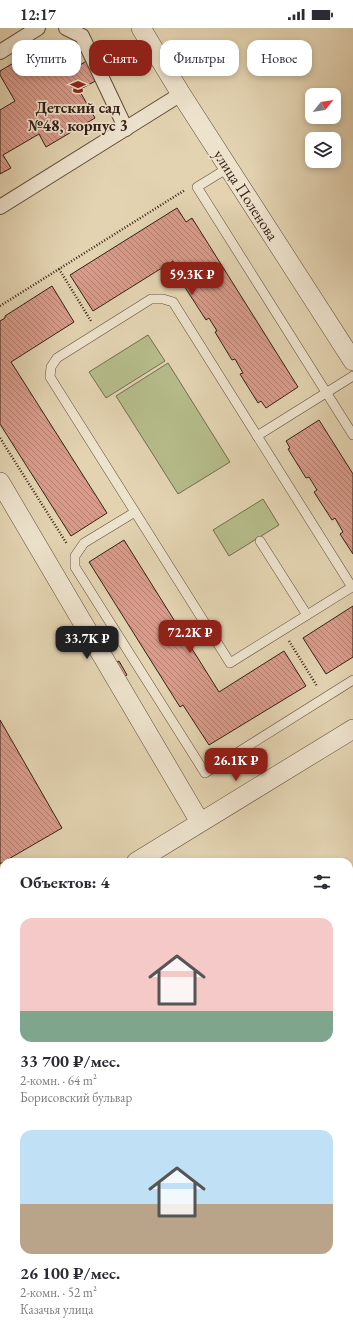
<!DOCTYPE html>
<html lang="ru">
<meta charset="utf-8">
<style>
body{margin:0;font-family:"EB Garamond",serif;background:#f2f2f3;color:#2b2b33;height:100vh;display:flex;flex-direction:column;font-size:15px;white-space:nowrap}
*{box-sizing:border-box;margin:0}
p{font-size:13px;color:#7c7c81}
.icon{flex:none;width:22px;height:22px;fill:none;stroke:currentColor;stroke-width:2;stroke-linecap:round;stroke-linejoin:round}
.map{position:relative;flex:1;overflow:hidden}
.sheet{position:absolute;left:0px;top:830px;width:353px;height:480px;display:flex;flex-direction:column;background:#fff;border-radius:12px 12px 0 0;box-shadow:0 2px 6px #0003}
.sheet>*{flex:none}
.hud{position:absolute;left:12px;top:12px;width:329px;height:36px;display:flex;gap:8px}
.needle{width:26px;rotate:60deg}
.tools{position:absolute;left:305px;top:60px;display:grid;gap:8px}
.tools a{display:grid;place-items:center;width:36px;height:36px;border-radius:8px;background:#fff;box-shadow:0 2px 6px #0003;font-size:20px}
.price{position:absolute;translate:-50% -34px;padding:0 9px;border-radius:8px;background:#8f2418;color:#fff;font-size:13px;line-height:26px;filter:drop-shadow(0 1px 2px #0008)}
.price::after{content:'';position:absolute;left:50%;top:24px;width:12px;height:9px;margin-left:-6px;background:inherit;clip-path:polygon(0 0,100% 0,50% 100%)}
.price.selected{background:#222;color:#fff}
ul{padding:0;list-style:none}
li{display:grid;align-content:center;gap:8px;height:212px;padding:0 20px}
li span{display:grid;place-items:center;height:124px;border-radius:12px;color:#555}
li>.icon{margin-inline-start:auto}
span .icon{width:72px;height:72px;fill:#fffc;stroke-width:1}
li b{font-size:17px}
h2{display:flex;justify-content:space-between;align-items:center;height:48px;padding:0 20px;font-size:17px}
.chip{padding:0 14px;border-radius:12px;background:#fff;box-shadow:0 2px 6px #0003;font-size:14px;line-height:36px}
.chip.selected{background:#8f2418;color:#fff}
.status{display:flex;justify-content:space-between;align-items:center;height:28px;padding:0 20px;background:#fff;direction:ltr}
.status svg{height:11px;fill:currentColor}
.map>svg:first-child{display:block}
.green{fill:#b5bc8a;stroke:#746e50}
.building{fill:url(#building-back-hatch);stroke:#342015}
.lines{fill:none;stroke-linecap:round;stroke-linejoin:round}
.service-casing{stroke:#604d3c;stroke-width:10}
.pedestrian-casing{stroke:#604d3c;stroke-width:16}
.minor-casing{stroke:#604d3c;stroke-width:20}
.path{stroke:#342015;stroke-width:2.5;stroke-dasharray:1 2;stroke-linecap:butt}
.service{stroke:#ede2cc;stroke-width:9}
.pedestrian{stroke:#ede2cc;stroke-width:14}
.minor{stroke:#ede2cc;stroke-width:19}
.labels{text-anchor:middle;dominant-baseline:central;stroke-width:3.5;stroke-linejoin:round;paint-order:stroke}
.poi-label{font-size:16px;font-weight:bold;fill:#342015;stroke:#ede2cc}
.street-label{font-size:16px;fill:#342015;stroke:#ede2cc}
</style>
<div class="status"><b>12:17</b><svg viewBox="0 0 49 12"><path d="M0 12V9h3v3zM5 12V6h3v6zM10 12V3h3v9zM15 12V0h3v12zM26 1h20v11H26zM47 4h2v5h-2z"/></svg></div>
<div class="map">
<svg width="353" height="1310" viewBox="0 0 353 1310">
<defs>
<pattern id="building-back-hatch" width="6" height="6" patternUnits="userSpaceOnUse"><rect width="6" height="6" fill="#da9b8a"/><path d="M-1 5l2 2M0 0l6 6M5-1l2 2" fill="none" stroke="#b27e70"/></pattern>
</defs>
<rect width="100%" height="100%" fill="#e3d3b1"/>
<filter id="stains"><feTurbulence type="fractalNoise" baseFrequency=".005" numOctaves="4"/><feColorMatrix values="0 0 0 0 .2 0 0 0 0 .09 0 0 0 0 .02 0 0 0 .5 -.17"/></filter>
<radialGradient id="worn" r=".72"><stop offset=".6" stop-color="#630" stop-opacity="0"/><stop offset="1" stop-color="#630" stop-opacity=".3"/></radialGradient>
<g class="green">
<path d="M148,307l17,26 -59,37 -17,-26z"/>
<path d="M168,335l62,99 -52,32 -62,-98z"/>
<path d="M263,471l16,26 -50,31 -16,-26z"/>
</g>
<g class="building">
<path d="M49,14l18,31 21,-13 11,19 -20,11 16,28 -49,29 -7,-13 -36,21 8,13 -11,6v-64l15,-9 -15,-26v-4z"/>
<path d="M177,180l9,14 6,-4 106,169 -32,21 -5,-7 -3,2 -18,-29 3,-1 -8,-14 -3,1 -17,-28 2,-1 -8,-13 -3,2 -27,-42 4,-2 -10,-15 -80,50 -23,-36z"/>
<path d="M52,258l22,36 -63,40 96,151 -36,23 -71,-112v-103l5,-3v-2z"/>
<path d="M319,392l34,54v80l-13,-20 3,-2 -8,-14 -3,2 -18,-28 3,-2 -8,-13 -3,1 -18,-29 2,-1 -4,-7z"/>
<path d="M124,512l95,152 65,-41 22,35 -97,59 -26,-40 -3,2 -91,-145z"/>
<path d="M353,578v51l-27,17 -23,-36z"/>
<path d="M119,633l8,14 -5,3 -9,-14z"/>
<path d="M0,692l62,108 -62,36z"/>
</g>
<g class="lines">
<g class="service-casing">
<g id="service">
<path d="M228,140l-31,19 156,248"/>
<path d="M257,408l96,-60"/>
<path d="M135,484l-85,-135 1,-10 6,-9 94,-59h12l10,3 179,285 -122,76 -95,-151 -51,31 -9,13v11l130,206 148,-93"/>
<path d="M260,513l47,74"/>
</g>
</g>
<g class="pedestrian-casing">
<g id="pedestrian">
<path d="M66,0l16,8 44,93"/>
<path d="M0,24l38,-24"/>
<path d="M0,179l181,-113"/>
</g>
</g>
<g class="minor-casing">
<g id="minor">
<path d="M141,0l40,66 172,267"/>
<path d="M0,454l200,340"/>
<path d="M136,834l217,-133"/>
<path d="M0,894l4,-1"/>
</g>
</g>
<g class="path">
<path d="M59,241l32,52"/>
<path d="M0,278l185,-116"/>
<path d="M0,410l67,106"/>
<path d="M289,613l28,45"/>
</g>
<use href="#service" class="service"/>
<use href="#pedestrian" class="pedestrian"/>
<use href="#minor" class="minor"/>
</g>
<defs>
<g id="school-bare" transform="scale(1.2)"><path d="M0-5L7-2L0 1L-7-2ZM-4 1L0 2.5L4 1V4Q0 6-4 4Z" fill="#8f2418" stroke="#ede2cc" stroke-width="2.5" paint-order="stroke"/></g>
</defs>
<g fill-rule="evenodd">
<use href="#school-bare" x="78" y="59"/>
</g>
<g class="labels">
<g class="poi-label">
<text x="78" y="79">Детский сад<tspan x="78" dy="18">№48, корпус 3</tspan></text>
</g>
<g class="street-label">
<text transform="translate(246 167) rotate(57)">улица Поленова</text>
</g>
</g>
<rect width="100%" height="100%" filter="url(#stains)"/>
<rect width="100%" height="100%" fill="url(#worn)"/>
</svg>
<div class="tools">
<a><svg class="needle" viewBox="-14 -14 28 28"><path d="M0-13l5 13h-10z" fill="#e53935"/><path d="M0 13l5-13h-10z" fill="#7c7c81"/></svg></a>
<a><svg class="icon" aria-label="layers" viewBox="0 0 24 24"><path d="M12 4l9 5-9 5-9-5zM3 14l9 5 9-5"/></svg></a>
</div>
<b class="price" style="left:192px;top:268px">59.3K ₽</b>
<b class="price" style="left:190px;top:626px">72.2K ₽</b>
<b class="price selected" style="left:87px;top:632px">33.7K ₽</b>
<b class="price" style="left:236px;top:754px">26.1K ₽</b>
<div class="hud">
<a class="chip">Купить</a>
<a class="chip selected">Снять</a>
<a class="chip">Фильтры</a>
<a class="chip">Новое</a>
</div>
<section class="sheet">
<h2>Объектов: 4<svg class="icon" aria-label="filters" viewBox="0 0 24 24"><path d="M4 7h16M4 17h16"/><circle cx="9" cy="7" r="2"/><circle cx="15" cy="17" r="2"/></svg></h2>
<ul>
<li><span style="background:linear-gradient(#f6c9c9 75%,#7fa58c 0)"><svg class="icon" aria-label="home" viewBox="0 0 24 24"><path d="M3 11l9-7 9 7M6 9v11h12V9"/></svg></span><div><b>33 700 ₽/мес.</b><p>2-комн. · 64 m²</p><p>Борисовский бульвар</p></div></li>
<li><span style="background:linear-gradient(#bfe0f5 60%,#b9a48a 0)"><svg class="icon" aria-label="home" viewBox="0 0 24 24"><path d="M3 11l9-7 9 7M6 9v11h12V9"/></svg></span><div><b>26 100 ₽/мес.</b><p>2-комн. · 52 m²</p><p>Казачья улица</p></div></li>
</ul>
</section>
</div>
